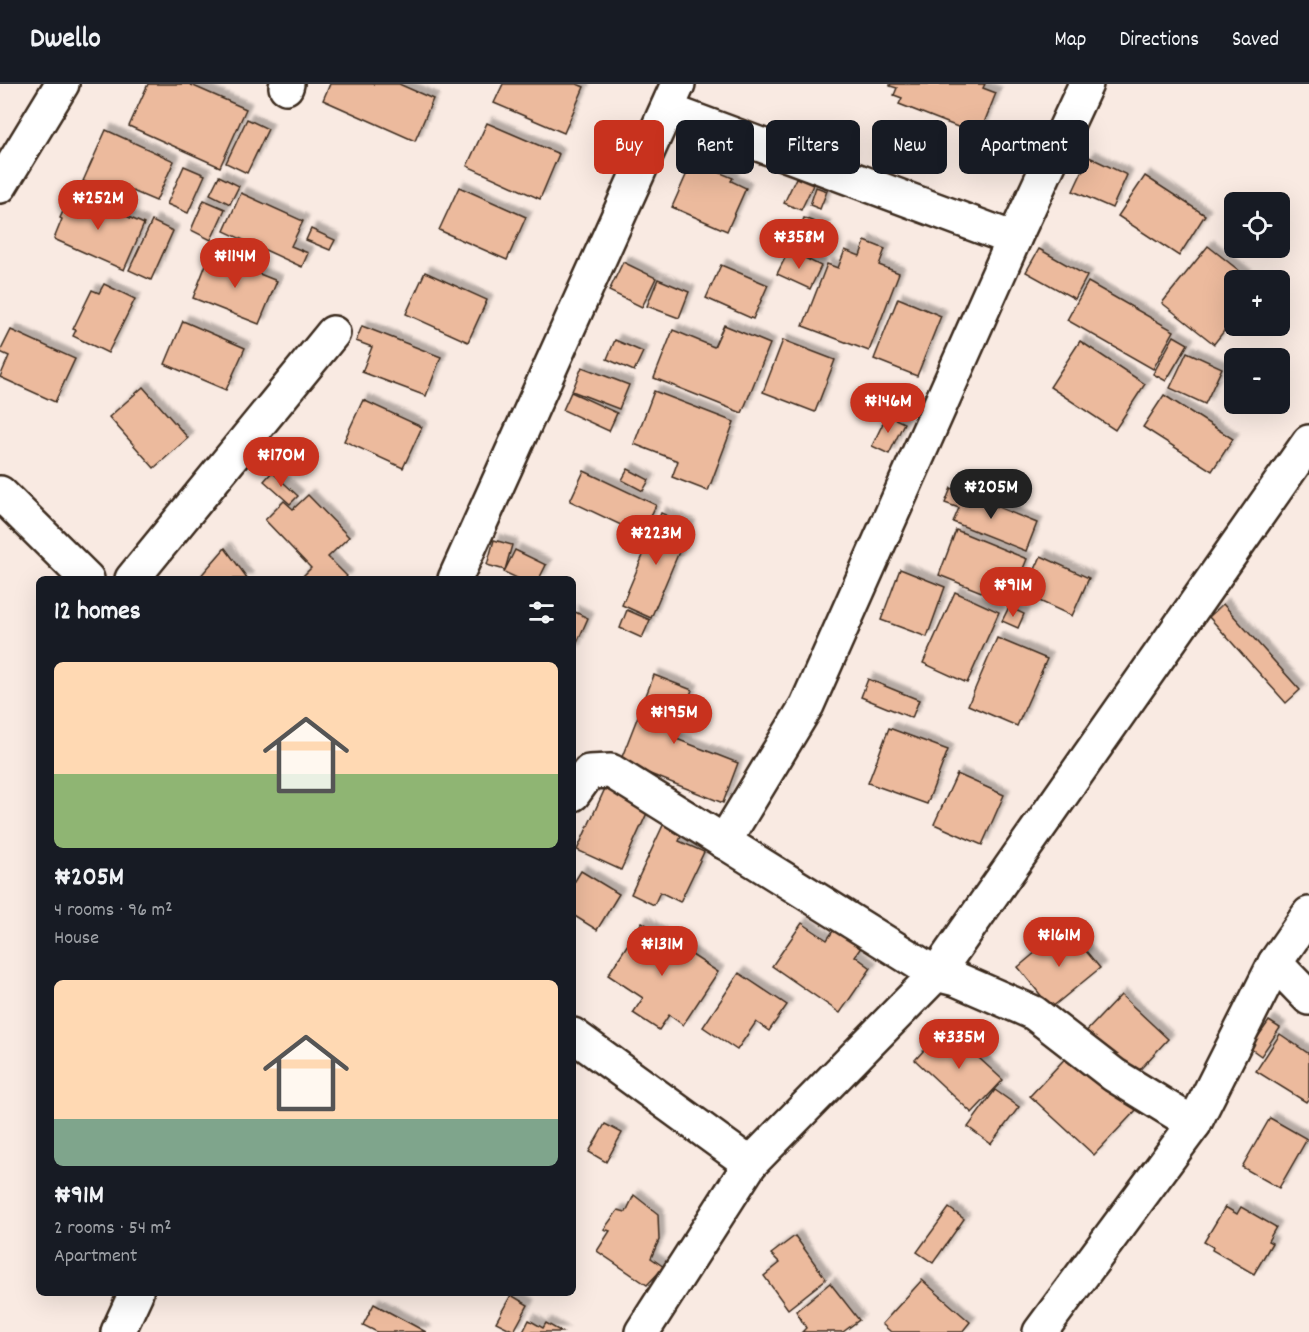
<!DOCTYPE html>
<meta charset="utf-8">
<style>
body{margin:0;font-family:Dekko,sans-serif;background:#242831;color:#f1f3f6;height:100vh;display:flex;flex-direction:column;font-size:22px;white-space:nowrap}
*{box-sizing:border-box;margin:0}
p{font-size:20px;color:#9ea1a6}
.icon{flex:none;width:33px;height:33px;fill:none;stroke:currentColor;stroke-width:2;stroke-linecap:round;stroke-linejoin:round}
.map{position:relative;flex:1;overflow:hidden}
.panel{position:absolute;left:36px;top:492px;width:540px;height:720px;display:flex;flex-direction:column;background:#171b24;border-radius:9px;box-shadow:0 6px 24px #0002}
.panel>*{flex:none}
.guide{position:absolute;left:594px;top:36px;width:570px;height:54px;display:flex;gap:12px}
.buttons{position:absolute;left:1224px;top:108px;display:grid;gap:12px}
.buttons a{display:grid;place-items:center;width:66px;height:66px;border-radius:9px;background:#171b24;box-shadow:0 6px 24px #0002;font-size:30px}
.price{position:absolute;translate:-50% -51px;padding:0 14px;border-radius:21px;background:#c8321e;color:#fff;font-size:20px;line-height:39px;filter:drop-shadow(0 2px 3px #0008)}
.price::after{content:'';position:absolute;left:50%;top:36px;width:18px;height:14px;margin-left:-9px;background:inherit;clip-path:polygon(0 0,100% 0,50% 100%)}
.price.selected{background:#222;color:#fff}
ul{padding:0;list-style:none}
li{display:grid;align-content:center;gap:12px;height:318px;padding:0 18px}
li span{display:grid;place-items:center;height:186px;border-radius:9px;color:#555}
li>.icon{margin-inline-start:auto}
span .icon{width:108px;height:108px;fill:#fffc;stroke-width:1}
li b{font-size:26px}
h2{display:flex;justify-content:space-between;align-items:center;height:72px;padding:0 18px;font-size:26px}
.tag{padding:0 21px;border-radius:9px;background:#171b24;box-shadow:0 6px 24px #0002;font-size:21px;line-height:54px}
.tag.selected{background:#c8321e;color:#fff}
header{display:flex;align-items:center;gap:36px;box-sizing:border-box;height:84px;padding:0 30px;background:#171b24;border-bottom:2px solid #363941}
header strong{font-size:28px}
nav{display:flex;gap:33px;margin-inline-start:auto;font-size:21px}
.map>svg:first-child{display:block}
.building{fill:#ecba9d;stroke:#3b2a1e;stroke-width:1.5;filter:url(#shadow)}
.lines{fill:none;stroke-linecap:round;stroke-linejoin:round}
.minor-casing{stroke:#3b2a1e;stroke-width:38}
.minor{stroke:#fff;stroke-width:33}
</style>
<header>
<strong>Dwello</strong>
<nav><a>Map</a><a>Directions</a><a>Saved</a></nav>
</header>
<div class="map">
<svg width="1309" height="1248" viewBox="0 0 1309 1248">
<defs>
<filter id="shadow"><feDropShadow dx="5.5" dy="-5.5" stdDeviation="1.5" flood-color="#0004"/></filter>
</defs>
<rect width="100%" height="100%" fill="#f9eae2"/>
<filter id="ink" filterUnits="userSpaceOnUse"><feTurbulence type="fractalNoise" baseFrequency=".0167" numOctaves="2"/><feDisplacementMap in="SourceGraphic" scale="12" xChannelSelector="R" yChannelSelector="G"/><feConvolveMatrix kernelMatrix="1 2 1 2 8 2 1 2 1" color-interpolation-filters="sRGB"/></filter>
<g filter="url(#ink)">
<g class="building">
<path d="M148,0h41l57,25 -26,58 -91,-41z"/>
<path d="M330,0h69l34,15 -18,42 -92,-41z"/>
<path d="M503,0h74l7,3 -20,46 -70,-30z"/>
<path d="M890,0h95l-2,4 13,5 -14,35 -16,-6 -3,7 -64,-25 3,-6 -8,-3 3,-7 -7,-2z"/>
<path d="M247,35l21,10 -21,44 -21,-10z"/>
<path d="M487,39l72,31 -19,45 -73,-33z"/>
<path d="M106,46l68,31 -18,40 -47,-20 -5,9 -21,-9z"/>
<path d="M1089,73l38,18 -15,33 -39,-17z"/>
<path d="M691,80l17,7 1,-3 24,10 -2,3 15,7 -19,43 -55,-24z"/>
<path d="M184,82l21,9 -17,38 -21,-9z"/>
<path d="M219,92l20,10 -9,18 -20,-10z"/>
<path d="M1145,92l60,39 -26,41 -61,-40z"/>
<path d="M796,94l17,7 -12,25 -17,-7z"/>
<path d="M459,103l67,30 -19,43 -68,-30z"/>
<path d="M816,103l11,4 -7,18 -10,-4z"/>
<path d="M72,108l72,32 -20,46 -70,-31 8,-20 -2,-1z"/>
<path d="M241,109l62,28 -12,25 17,7 -6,14 -78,-36z"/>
<path d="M204,116l21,9 -14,31 -20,-10z"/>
<path d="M804,134l21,8 -12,29 -21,-8z"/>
<path d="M152,137l21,10 -22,49 -22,-10z"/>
<path d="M311,145l24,11 -5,10 -24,-10z"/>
<path d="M865,157l20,8 -6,16 20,8 -30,78 -66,-25 24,-62 11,4 7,-18 15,6z"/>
<path d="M1208,162l43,34h-17v38l-20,26 -52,-41z"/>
<path d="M1039,165l48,27 -12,23 -49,-27z"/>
<path d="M789,166l32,16 -11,23 -33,-15z"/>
<path d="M210,170l67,27 -18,43 -66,-26z"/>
<path d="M623,178l33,16 -14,29 -33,-16z"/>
<path d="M721,181l47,20 -15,34 -47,-21z"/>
<path d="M425,188l62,28 -19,42 -62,-28z"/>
<path d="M658,195l31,13 -10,26 -32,-12z"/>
<path d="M1088,198l86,49 -21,38 -86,-49z"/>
<path d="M104,200l31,15 -27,54 -35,-17 3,-6 -3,-1 19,-39 7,3z"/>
<path d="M898,214l43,18 -24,60 -43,-17z"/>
<path d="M183,237l62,27 -19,42 -61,-26z"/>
<path d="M724,241l46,19 -28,69 -88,-35 19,-48 41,17z"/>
<path d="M362,242l79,31 -15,39 -64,-24 10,-25 -16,-6z"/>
<path d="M11,246l64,29 -20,43 -55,-25 9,-21 -9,-4z"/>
<path d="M1174,252l14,8 -22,37 -13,-7z"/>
<path d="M615,256l28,12 -9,19 -27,-12z"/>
<path d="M783,256l52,20 -20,52 -52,-20z"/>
<path d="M1080,257l65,43 -30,46 -65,-43z"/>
<path d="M1187,268l35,16 -17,36 -35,-16z"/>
<path d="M582,283l47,18 -10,24 -47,-18z"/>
<path d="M143,303l45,51 -34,30 -45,-51z"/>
<path d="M654,307l80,31 -26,69 -36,-14 6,-16 -44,-17z"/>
<path d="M571,308l46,21 -8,18 -46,-21z"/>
<path d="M1164,311l69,44 -21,32 -69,-44z"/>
<path d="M363,316l59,27 -19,41 -59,-27z"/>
<path d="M887,331l17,8 -15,31 -17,-8z"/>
<path d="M628,385l21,11 -6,11 -21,-11z"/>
<path d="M584,387l72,34 -14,30 -72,-34z"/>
<path d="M272,388l26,24 -8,8 -26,-23z"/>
<path d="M951,404l86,35 -11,28 -73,-29 6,-14 -14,-5z"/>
<path d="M308,411l41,42 -21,20 19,19 -2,3h-45l11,-11 -46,-48 19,-19 9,8z"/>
<path d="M661,429l29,13 -39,92 -29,-13z"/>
<path d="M956,446l71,29 -18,44 -70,-28z"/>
<path d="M494,456l18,5 -7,25 -18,-5z"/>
<path d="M225,464l23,31h-50z"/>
<path d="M515,466l31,15 -7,14h-20l-15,-7z"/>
<path d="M1041,472l48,22 -17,38 -48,-22z"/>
<path d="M900,485l45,18 -18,50 -46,-17z"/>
<path d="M955,508l44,20 -32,71 -44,-20z"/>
<path d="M1223,520l77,86 -14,13 -77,-86z"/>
<path d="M1009,523l15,7 -6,14 -16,-7z"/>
<path d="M627,526l23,10 -8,18 -22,-10z"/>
<path d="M573,527l15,7 -15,34z"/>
<path d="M997,554l50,21 -30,67 -49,-21z"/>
<path d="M654,591l38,15 -18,48 64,25 -15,40 -103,-41z"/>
<path d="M868,595l51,21 -7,18 -51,-21z"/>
<path d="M889,644l59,22 -21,54 -59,-21z"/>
<path d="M957,690l47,21 -22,50 -48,-21z"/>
<path d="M608,698l44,20 -31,68 -44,-20z"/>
<path d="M665,737l19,9 -5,11 25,11 -24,50 -20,-10 -6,13 -23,-11z"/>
<path d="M581,787l38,23 -22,36 -24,-15v-31z"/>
<path d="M642,838l76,50 -35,53 -14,-10 -10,15 -26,-17 10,-15 -35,-23z"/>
<path d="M802,839l25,17 10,-15 27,18 -9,13 16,12 -31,45 -68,-47z"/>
<path d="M1066,843l34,41 -49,40 -33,-41z"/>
<path d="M739,889l48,32 -18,26 -13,-9 -19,28 -34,-23z"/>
<path d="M1121,911l47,44 -35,38 -55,-37z"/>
<path d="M1269,937l11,7 -19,28 -11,-8z"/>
<path d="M945,943l58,53 -31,33 -57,-53z"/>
<path d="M1280,950l29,20v44l-3,4 -50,-31z"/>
<path d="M1073,966l64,59 -43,46 -64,-59z"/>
<path d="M995,1006l24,17 -28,37 -23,-17z"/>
<path d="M1270,1034l37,21 -28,49 -37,-21z"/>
<path d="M605,1040l17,9 -16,29 -17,-10z"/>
<path d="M634,1111l24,19 1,26 -8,18 13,9 -17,18 -50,-34 13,-20 -6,-2 14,-19 8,2z"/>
<path d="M1225,1123l12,7 4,-7 35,20 -8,14 4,2 -18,31 -42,-24 1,-3 -9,-5z"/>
<path d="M949,1124l15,11 -31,44 -16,-11z"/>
<path d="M795,1152l31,43 -38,30 -24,-33 16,-13 -9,-9z"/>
<path d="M922,1196l48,42 -8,10h-71l-9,-8z"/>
<path d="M830,1199l29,37 -16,12h-41l4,-4 -10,-17z"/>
<path d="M511,1211l17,10 -14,26 -18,-9z"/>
<path d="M374,1220l52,28h-49l-14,-7z"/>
<path d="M529,1236l14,8 3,-5 16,9h-39z"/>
</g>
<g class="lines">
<g class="minor-casing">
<g id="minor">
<path d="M286,3l1,-3"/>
<path d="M667,26l347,129"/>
<path d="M0,102l62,-102"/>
<path d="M0,409l87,86"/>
<path d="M132,495l201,-246"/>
<path d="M455,495l223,-495"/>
<path d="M573,710l16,-22 22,-1 325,203 20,5 78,34 80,62 80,49"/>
<path d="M724,758l83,-137 207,-466 72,-155"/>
<path d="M1275,879l34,35"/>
<path d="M573,951l177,129"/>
<path d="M118,1248l18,-39"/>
<path d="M642,1248l108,-168 186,-190 373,-532"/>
<path d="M1040,1248l154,-208 81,-161 34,-49"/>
</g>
</g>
<use href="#minor" class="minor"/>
</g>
</g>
</svg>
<div class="buttons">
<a><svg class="icon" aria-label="locate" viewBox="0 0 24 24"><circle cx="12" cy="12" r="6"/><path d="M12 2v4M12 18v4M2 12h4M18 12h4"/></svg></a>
<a>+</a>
<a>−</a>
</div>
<b class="price" style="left:98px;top:147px">₦252M</b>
<b class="price" style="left:799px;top:186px">₦358M</b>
<b class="price" style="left:235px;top:205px">₦114M</b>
<b class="price" style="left:888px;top:350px">₦146M</b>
<b class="price" style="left:281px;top:404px">₦170M</b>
<b class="price selected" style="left:991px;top:436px">₦205M</b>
<b class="price" style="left:656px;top:482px">₦223M</b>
<b class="price" style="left:1013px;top:534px">₦91M</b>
<b class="price" style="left:674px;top:661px">₦195M</b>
<b class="price" style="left:1059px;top:884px">₦161M</b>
<b class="price" style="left:662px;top:893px">₦131M</b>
<b class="price" style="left:959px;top:986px">₦335M</b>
<div class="guide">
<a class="tag selected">Buy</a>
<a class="tag">Rent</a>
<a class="tag">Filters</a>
<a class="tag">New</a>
<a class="tag">Apartment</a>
</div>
<section class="panel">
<h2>12 homes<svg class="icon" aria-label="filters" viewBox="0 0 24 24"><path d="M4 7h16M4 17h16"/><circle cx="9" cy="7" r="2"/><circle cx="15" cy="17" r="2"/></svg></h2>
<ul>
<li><span style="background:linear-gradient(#ffd9b3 60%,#8fb573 0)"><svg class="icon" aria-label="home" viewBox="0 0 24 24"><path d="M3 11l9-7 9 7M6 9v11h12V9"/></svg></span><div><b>₦205M</b><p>4 rooms · 96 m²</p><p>House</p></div></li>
<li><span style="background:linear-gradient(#ffd9b3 75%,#7fa58c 0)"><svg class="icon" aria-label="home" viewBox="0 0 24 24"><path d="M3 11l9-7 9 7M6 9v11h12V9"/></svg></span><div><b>₦91M</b><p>2 rooms · 54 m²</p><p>Apartment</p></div></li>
</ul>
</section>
</div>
